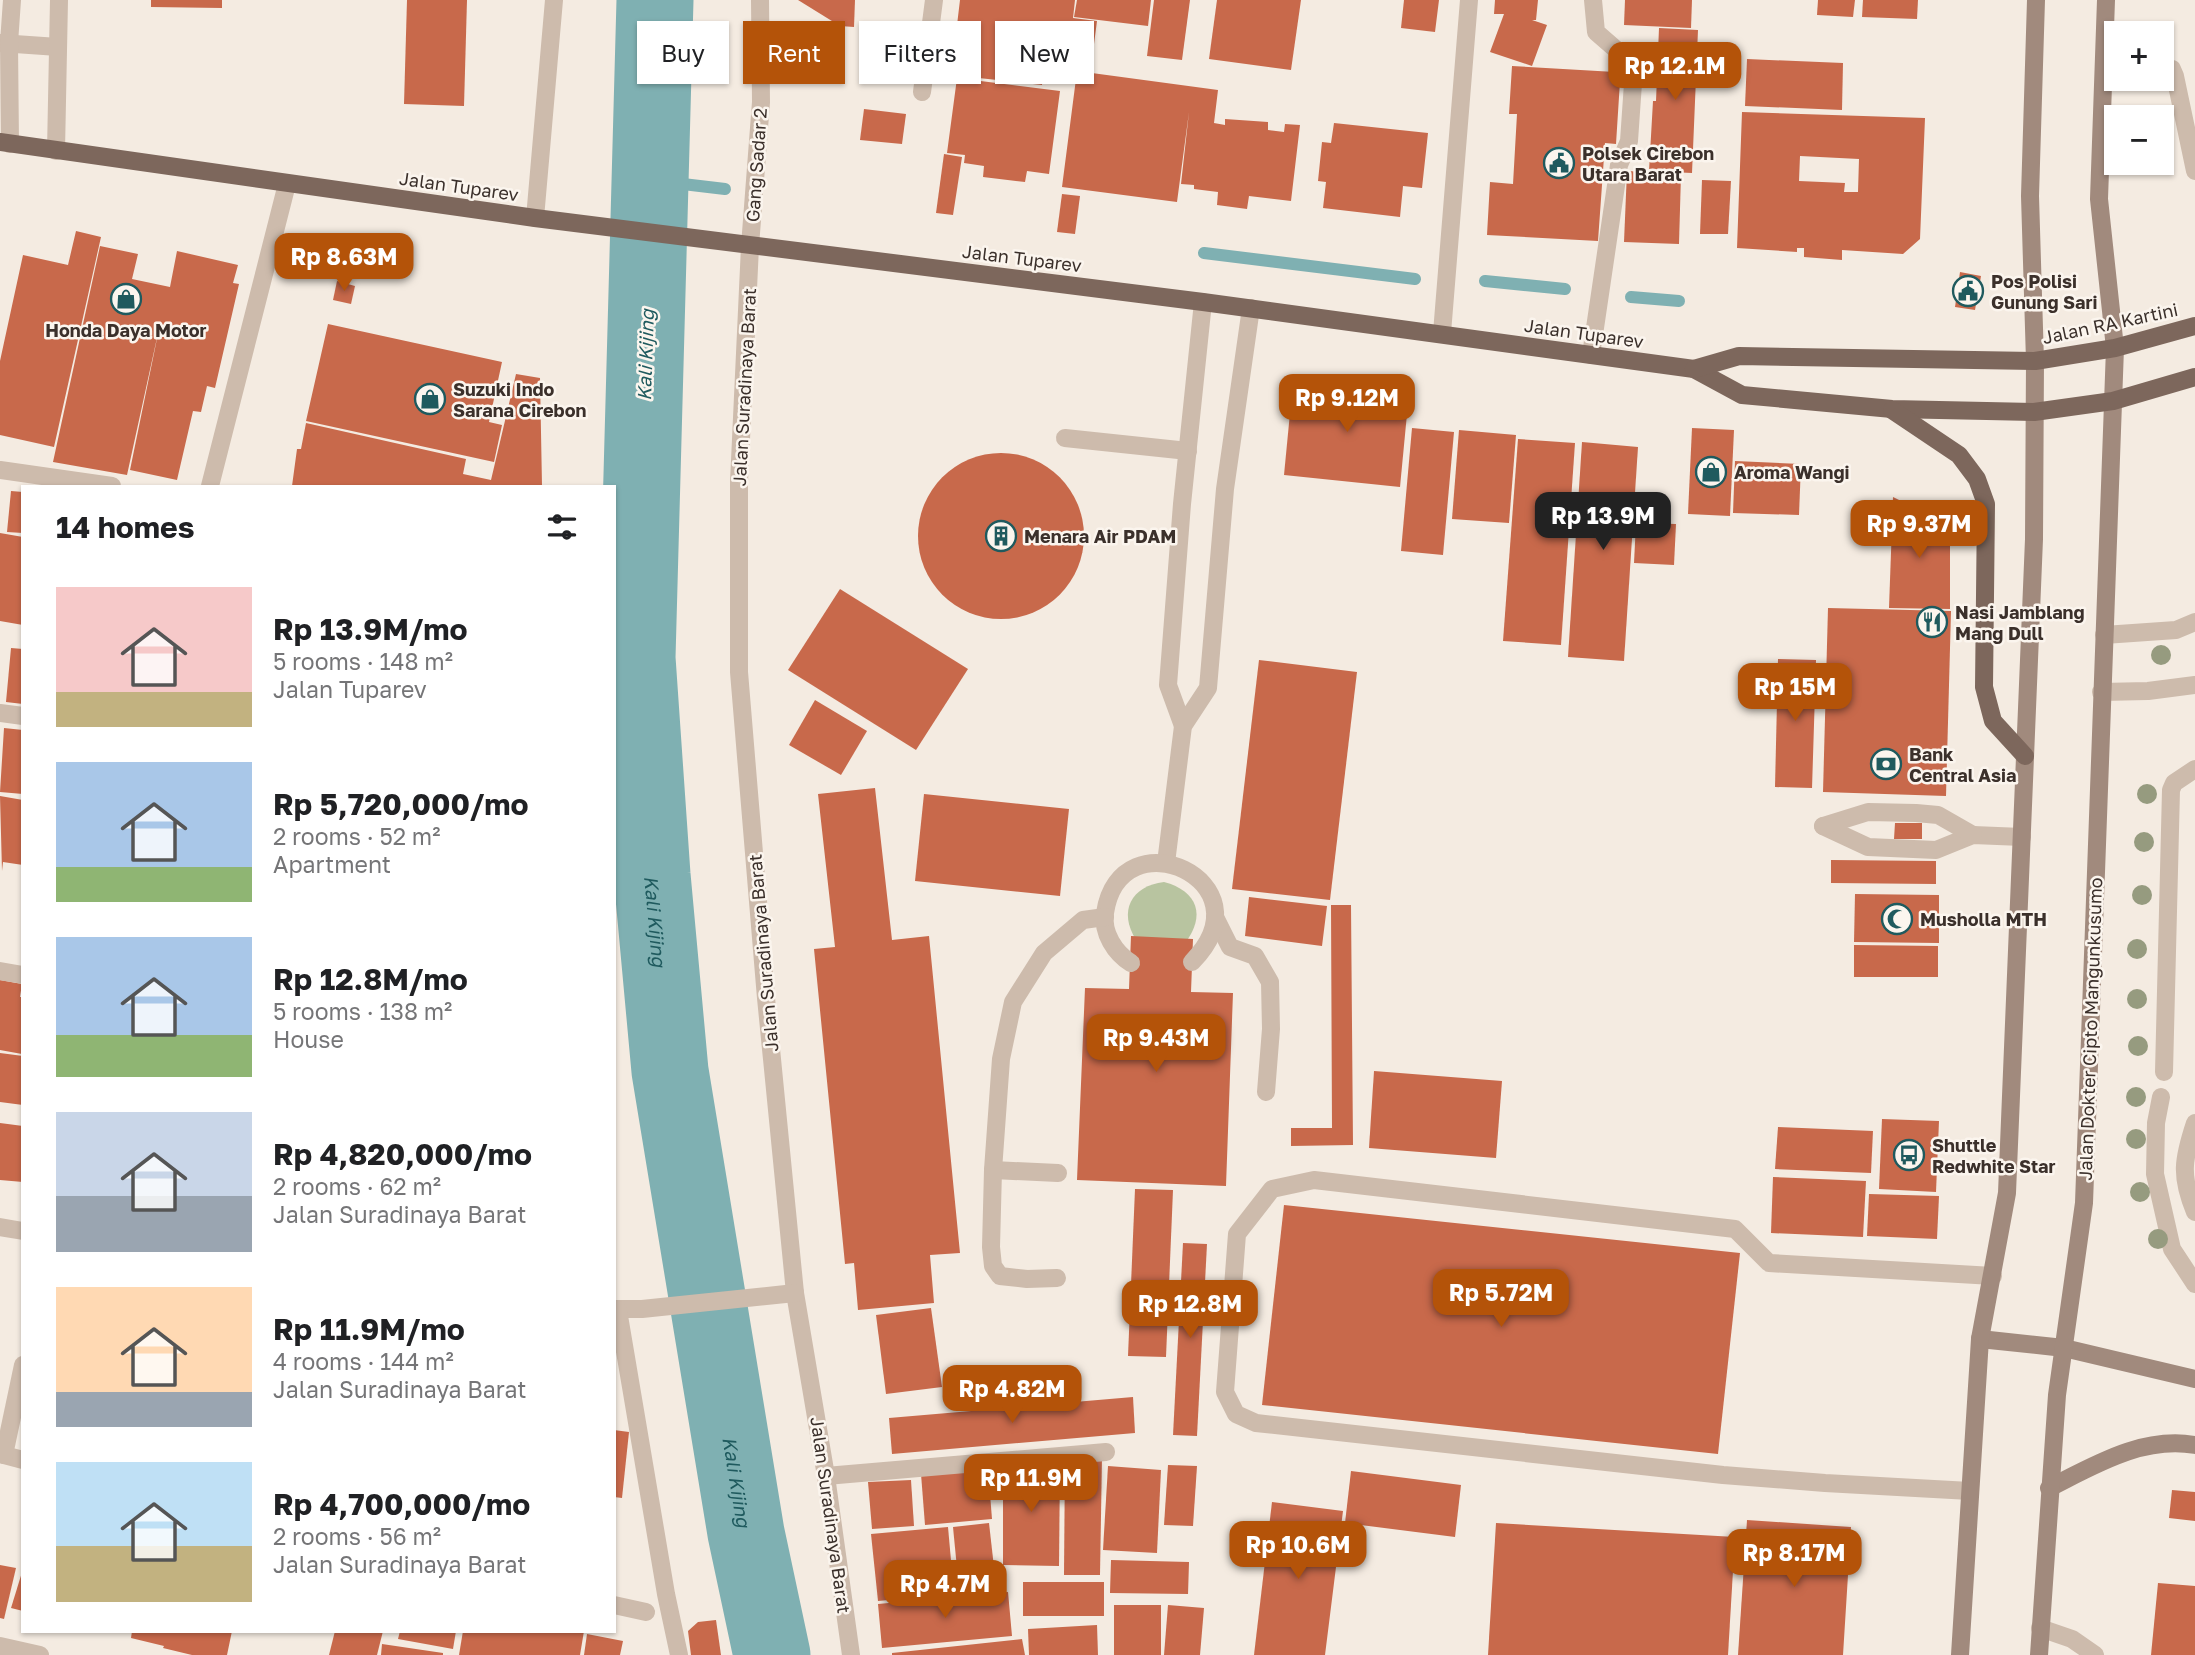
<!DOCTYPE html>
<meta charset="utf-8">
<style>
body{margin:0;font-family:"Golos Text",sans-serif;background:#f2f2f2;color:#202124;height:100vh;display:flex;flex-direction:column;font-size:26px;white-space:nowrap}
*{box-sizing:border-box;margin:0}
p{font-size:23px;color:#757577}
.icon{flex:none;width:38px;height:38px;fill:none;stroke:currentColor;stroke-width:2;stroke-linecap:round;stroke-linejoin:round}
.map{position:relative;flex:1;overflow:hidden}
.panel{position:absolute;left:21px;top:485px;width:595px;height:1148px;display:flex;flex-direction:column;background:#fff;border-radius:0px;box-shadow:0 2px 5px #0004}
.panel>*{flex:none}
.banner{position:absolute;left:637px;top:21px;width:665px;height:63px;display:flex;gap:14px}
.fabs{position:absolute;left:2104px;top:21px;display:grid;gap:14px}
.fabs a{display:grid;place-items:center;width:70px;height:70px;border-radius:0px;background:#fff;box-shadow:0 2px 5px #0004;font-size:35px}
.price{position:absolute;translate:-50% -60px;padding:0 16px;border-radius:14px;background:#b45309;color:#fff;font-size:23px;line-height:46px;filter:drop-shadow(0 2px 4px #0008)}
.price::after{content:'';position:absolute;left:50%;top:42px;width:21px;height:16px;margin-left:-10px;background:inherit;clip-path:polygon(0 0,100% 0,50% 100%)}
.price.active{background:#222;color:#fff}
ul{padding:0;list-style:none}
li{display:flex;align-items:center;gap:21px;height:175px;padding:0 35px}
li span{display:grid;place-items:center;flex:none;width:196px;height:140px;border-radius:0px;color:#555}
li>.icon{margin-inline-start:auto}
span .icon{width:84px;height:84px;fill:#fffc;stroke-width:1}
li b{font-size:30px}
h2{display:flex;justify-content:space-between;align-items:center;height:84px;padding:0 35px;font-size:30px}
.chip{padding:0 24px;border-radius:0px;background:#fff;box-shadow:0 2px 5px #0004;font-size:24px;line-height:63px}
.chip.active{background:#b45309;color:#fff}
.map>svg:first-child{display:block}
.green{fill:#b8c4a0}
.water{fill:#7fb0b2}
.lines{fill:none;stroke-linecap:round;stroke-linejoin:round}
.stream{stroke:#7fb0b2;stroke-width:12}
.river{stroke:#7fb0b2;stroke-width:77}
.building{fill:#c8694b;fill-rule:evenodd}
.service{stroke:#cdbbac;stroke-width:18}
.minor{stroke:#cdbbac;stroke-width:18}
.secondary{stroke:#a18a7d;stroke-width:18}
.primary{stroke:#7d675c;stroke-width:18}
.tree{fill:#969b7f}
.labels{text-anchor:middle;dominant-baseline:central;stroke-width:5;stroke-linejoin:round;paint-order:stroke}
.poi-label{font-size:18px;font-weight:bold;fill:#3b302b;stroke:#fbf5ee;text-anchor:start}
.street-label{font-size:18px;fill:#3b302b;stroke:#fbf5ee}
.water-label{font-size:19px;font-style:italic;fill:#1f5a5e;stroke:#fbf5ee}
</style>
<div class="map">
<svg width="2195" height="1655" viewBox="0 0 2195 1655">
<rect width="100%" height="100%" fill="#f4ebe1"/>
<path class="green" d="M1164,882c34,9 42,34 21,61l-49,-3c-18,-29 -5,-54 28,-58z"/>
<path class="water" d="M629,0h40l3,45 10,48 -4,50 6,58 -16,34 -50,-11z"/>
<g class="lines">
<g class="stream">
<path d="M666,182l59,7"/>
<path d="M1204,253l211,26"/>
<path d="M1485,281l80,8"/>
<path d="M1631,297l48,4"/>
</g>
<path class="river" id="s1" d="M655,0l-18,658 15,217 18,196 76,462 26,122"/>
</g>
<g class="building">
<path d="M151,0h71v8l-71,-1z"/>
<path d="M407,0h60l-3,106 -60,-2z"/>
<path d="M798,0h57l-1,27 -14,-1z"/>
<path d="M960,0h115l-2,18 24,3 -6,46 -24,-3 -1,14 -23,-3 -1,10 -91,-10z"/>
<path d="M1077,0h74l-3,26 -74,-9z"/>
<path d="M1154,0h36l-8,60 -35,-4z"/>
<path d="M1217,0h84l-10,70 -82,-11z"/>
<path d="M1404,0h35l-4,32 -34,-4z"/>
<path d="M1495,0h43l-2,20h-4l15,5 -15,41 -42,-14 14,-38h-10z"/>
<path d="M1625,0h67l-1,28 -67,-3z"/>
<path d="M1818,0h37l-2,17 -36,-2z"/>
<path d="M1863,0h55l-1,19 -55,-2z"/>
<path d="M1659,28l39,2 -6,143 -43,-2 4,-70h3z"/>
<path d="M1747,59l96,4 -1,47 -97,-4z"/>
<path d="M1512,66l103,6 -1,8 6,1 -4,63 -11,-1 -7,98 -111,-6 3,-53 23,2 4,-70h-8z"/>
<path d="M1077,71l141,19 -4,33 11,2v-6l43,3v8l16,2 1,-8 15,1 -9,76 -42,-5 -2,13 -30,-4 1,-13 -24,-3v-4l-13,-1 8,-72 -12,90 -115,-15z"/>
<path d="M957,78l103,13 -11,83 -22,-3 -2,11 -42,-5 1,-11 -20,-3 1,-8 -18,-2z"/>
<path d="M864,109l42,5 -4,30 -42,-4z"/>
<path d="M1742,112l183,6 -5,121 -17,15 -61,-4v10l-38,-3v-9h-7v4l-60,-4zM1800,156l59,3 -1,33h-14l1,-9 -46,-2z"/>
<path d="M1334,123l94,10 -6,55 -19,-2 -3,31 -77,-9 3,-26 -8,-1 4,-39 9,1z"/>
<path d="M944,154l18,3 -9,58 -17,-2z"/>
<path d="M1627,171l54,3 -2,70 -55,-2z"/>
<path d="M1702,180l29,1 -3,53h-28z"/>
<path d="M1062,194l18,2 -5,38 -18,-2z"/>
<path d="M76,231l25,6 -47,210 -54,-12v-74l23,-106 45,10z"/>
<path d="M100,246l38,8 -6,25 38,8 7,-36 61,14 -5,18 6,1 -24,104 -8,-2 -6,26 -8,-1 -16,69 -47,-10 30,-146 -33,151 -74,-13z"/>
<path d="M1960,272l21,4 -6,34 -20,-3z"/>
<path d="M337,281l18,5 -4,18 -18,-4z"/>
<path d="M328,324l174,38 -13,60 13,3 -8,37 -188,-41z"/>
<path d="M516,374l24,4 2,108h-250l5,-37h4l5,-26 160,36 -3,15 28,6z"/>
<path d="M1293,382l116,11 -9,94 -116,-12z"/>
<path d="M1412,428l42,4 -11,123 -42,-4z"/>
<path d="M1692,428l42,2 -4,86 -42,-2z"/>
<path d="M1459,430l57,5 -7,88 -57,-4z"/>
<path d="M1518,439l57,4 -14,202 -58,-4z"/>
<path d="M1582,442l56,5 -14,214 -56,-4z"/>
<circle cx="1001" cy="536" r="83"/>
<path d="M1735,461l66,3 -2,51 -66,-2z"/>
<path d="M11,491l12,1v41l-16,-1z"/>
<path d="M1893,497l57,28v84l-61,-1z"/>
<path d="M1636,523l40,1 -2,41 -40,-2z"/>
<path d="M0,533l23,4v88l-23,-4z"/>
<path d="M840,589l128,80 -52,81 -128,-80z"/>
<path d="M1828,608l123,3 -5,185 -123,-4z"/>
<path d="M11,648l12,1v55l-17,-2z"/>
<path d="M1778,659l38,1 -4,128 -37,-1z"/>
<path d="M1259,660l98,12 -27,228 -98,-11z"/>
<path d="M815,700l52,31 -26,44 -52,-30z"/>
<path d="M4,728l19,2v64l-23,-2z"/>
<path d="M875,788l17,152 37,-4 31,317 -30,2 4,48 -76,7 -4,-47 -9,1 -31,-315 21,-2 -17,-153z"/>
<path d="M924,794l145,15 -9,87 -145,-15z"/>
<path d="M0,796l23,4v65l-20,-3 -1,9z"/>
<path d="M1895,823h27v16h-28z"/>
<path d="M1831,860l105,1v23l-105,-1z"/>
<path d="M1855,894l84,1v48l-85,-1z"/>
<path d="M1249,897l78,9 -5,40 -77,-10z"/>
<path d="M1331,905h20l2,240 -62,1v-18h41z"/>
<path d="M1131,936l62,3 -2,53 42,1 -7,193 -149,-6 8,-192 44,1z"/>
<path d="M1854,945l84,1v31h-84z"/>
<path d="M0,980l22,4 -2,13h3l-1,57 -22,-4z"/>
<path d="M0,1053l23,3v49l-23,-3z"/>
<path d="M1374,1071l128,10 -6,77 -127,-10z"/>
<path d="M1882,1119l57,2 -3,71 -57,-3z"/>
<path d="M0,1123l23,3v56l-23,-2z"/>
<path d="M1778,1127l95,4 -2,42 -96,-4z"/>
<path d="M1773,1177l93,4 -3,56 -92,-4z"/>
<path d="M1135,1189l38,1 -7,167 -38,-1z"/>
<path d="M1869,1194l70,2 -2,43 -70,-3z"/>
<path d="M1284,1205l456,48 -22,201 -456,-49z"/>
<path d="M1183,1243l24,1 -10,192 -24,-1z"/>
<path d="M931,1308l11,79 -56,7 -10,-79z"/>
<path d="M1133,1397l2,36 -243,21 -3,-36z"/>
<path d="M614,1430l15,2 -7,66 -8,-1z"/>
<path d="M1065,1456l37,1 -2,118h-36z"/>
<path d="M1003,1463h57l-1,103 -56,-1z"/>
<path d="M1168,1465l29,1 -4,60 -29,-1z"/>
<path d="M1108,1466l53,4 -4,83 -54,-3z"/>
<path d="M988,1469l4,50 -67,6 -4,-51z"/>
<path d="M1351,1471l110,14 -6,52 -110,-14z"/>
<path d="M911,1480l3,46 -42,3 -4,-47z"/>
<path d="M2172,1490l23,2v29l-26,-3z"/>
<path d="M1272,1502l71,9 -18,144h-71z"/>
<path d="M1747,1520l104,7 -8,128h-105z"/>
<path d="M989,1523l7,62 -37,4 -6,-62z"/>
<path d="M1496,1523l239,14 -7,118h-240z"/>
<path d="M948,1527l6,67 -76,7 -7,-67z"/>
<path d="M1111,1560l78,2 -1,32 -78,-1z"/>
<path d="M0,1565l16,3 -12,51 -4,-1z"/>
<path d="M23,1569v42l-12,-3z"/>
<rect x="1023" y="1582" width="81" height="34"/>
<path d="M2158,1583l37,3v69h-44z"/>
<path d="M1008,1592l4,44 -130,12 -4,-44z"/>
<rect x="1114" y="1605" width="47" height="50"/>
<path d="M1168,1605l36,3 -4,47h-36z"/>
<path d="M716,1620l5,35h-30l-3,-24 10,-9z"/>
<path d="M1097,1625l1,30h-69l-1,-26z"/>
<path d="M132,1631h100l-5,24h-35l-29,-7 1,-2 -33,-8z"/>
<path d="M335,1631h48l-6,24h-48z"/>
<path d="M400,1631h56l-3,18 -55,-10z"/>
<path d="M463,1631h121l-4,24h-121z"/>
<path d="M587,1634l36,7 -3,14h-36z"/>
<path d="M1022,1639l3,16h-133v-2z"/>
<path d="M382,1644l61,9v2h-62z"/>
</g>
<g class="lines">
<g class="service">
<path d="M2161,66l11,3 3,7 20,95"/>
<path d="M922,92l12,-92"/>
<path d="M1591,355l28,-190 10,-24 4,-58 -6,-24 -31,-27 -3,-32"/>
<path d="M1065,438l123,13"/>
<path d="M2104,635l72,-5 19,-8"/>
<path d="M2101,692l47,-1 47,-6"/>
<path d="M1183,726l-15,-41 14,-181 21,-202"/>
<path d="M1823,826l45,21 68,3 37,-15 49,2"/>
<path d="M1823,826l45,-14 48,1 22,2 35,20"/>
<path d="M1166,863l17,-137 25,-38 17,-199 26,-181"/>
<path d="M1215,917l15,30 25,9 15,26 1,47 -5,63"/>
<path d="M1131,963c-16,-10 -29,-30 -26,-50 15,-100 167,-32 87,49"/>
<path d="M2164,1072l7,-282 3,-7 21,-14"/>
<path d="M2161,1097l-5,26 -1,51 17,75 23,35"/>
<path d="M2195,1123c-12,36 -15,53 0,89"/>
<path d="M993,1170l65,3"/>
<path d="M1057,1278l-30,1 -27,-3 -7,-10 -2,-19 2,-77 8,-111 12,-57 31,-49 39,-33 22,-3"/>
<path d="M1970,1491l-145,-8 -102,-8 -467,-52 -20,-9 -11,-22 12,-158 35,-45 42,-9 421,49 34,34 224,13"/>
<path d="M2040,1628l32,11 23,16"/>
</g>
<g class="minor">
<path d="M760,0l1,102 -11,144 -11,236v190l27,326 29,295 31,183 25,179"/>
<path d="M0,43l58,4"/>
<path d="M10,144l-1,-101 3,-43"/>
<path d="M56,151l3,-151"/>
<path d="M535,218l19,-218"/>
<path d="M1442,333l27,-333"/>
<path d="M0,470l112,16"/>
<path d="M210,486l77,-302"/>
<path d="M0,713l23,3"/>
<path d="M0,971l23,4"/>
<path d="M0,1227l23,4"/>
<path d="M614,1309h28l153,-16"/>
<path d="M618,1310l48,284 13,61"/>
<path d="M0,1454l23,6"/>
<path d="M4,1455l19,-90"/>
<path d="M826,1476l280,-24"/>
<path d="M614,1605l32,7"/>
<path d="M0,1646l40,9"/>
</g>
<g class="secondary">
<path d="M1980,1339l84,9 131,31"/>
<path d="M2049,1488c46,-23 93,-52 146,-43"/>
<path d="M1960,1655l20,-316 27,-146 27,-654 1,-178 -5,-165 6,-196"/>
<path d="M2039,1655l18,-260 27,-192 31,-855 -16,-149 7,-199"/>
</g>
<g class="primary">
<path d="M0,142l535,76 668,84 491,67 48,26 150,14 142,3 79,-11 82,-24"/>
<path d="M1694,369l45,-13 296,5 80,-13 80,-22"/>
<path d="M1892,410l67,45 18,24 9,25 -2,183 9,34 32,35"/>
</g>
</g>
<g class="tree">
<circle cx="2161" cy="655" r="10"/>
<circle cx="2147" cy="794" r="10"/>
<circle cx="2144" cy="842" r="10"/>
<circle cx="2142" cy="895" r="10"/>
<circle cx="2137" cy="949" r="10"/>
<circle cx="2137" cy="999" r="10"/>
<circle cx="2138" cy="1046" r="10"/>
<circle cx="2136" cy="1097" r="10"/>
<circle cx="2136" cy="1139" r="10"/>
<circle cx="2140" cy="1192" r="10"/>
<circle cx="2158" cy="1239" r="10"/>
</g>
<defs>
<g id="civic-ring" transform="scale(1.575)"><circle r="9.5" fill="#fbf5ee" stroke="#1f5a5e" stroke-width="1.5"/><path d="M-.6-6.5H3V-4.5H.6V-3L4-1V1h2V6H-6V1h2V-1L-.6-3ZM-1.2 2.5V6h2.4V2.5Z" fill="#1f5a5e"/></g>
<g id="shop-ring" transform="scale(1.575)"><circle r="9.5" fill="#fbf5ee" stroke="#1f5a5e" stroke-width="1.5"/><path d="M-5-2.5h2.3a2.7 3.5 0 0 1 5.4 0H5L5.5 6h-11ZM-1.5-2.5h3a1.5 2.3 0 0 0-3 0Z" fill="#1f5a5e"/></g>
<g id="building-ring" transform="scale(1.575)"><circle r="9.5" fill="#fbf5ee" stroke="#1f5a5e" stroke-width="1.5"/><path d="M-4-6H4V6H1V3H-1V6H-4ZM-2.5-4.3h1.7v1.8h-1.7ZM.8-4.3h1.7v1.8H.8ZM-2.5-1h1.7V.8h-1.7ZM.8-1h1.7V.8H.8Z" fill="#1f5a5e"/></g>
<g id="restaurant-ring" transform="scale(1.575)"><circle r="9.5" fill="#fbf5ee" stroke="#1f5a5e" stroke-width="1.5"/><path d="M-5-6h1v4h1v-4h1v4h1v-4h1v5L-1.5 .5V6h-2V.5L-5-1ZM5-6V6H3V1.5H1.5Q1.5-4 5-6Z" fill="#1f5a5e"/></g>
<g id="bank-ring" transform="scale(1.575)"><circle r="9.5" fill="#fbf5ee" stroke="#1f5a5e" stroke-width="1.5"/><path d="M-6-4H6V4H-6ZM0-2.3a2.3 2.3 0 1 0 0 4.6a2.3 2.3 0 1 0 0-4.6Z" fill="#1f5a5e"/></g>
<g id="mosque-ring" transform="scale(1.575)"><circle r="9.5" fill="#fbf5ee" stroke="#1f5a5e" stroke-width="1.5"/><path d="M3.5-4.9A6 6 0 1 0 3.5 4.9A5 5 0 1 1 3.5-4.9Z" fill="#1f5a5e"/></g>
<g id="bus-ring" transform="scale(1.575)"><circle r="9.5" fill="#fbf5ee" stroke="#1f5a5e" stroke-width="1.5"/><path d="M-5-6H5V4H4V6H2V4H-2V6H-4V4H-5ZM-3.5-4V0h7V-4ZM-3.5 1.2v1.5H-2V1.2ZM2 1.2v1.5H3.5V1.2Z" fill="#1f5a5e"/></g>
</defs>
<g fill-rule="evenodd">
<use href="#civic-ring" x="1559" y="163"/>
<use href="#civic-ring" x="1968" y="291"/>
<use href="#shop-ring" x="126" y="299"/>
<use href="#shop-ring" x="430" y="399"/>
<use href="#shop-ring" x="1711" y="472"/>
<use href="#building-ring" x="1001" y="536"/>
<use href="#restaurant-ring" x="1932" y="622"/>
<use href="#bank-ring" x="1886" y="764"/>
<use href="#mosque-ring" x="1897" y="919"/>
<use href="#bus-ring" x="1909" y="1155"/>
</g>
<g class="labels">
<g class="poi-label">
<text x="1582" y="153">Polsek Cirebon<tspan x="1582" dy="21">Utara Barat</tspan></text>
<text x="1991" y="281">Pos Polisi<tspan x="1991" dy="21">Gunung Sari</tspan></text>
<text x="126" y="330" text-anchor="middle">Honda Daya Motor</text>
<text x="453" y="389">Suzuki Indo<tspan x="453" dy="21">Sarana Cirebon</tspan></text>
<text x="1734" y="472">Aroma Wangi</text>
<text x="1024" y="536">Menara Air PDAM</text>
<text x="1955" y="612">Nasi Jamblang<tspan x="1955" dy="21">Mang Dull</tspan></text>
<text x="1909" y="754">Bank<tspan x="1909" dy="21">Central Asia</tspan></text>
<text x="1920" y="919">Musholla MTH</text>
<text x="1932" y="1145">Shuttle<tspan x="1932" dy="21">Redwhite Star</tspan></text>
</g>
<g class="street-label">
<text transform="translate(756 165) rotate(-86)">Gang Sadar 2</text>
<text transform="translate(459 186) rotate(8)">Jalan Tuparev</text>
<text transform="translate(1022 258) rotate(7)">Jalan Tuparev</text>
<text transform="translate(2110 323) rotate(-12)">Jalan RA Kartini</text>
<text transform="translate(1584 333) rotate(8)">Jalan Tuparev</text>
<text transform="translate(744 387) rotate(-87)">Jalan Suradinaya Barat</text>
<text transform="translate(763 953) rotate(-95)">Jalan Suradinaya Barat</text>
<text transform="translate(2090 1029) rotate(-88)">Jalan Dokter Cipto Mangunkusumo</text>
<text transform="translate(831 1515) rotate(82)">Jalan Suradinaya Barat</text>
</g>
<g class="water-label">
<text transform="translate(645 355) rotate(-88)">Kali Kijing</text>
<text stroke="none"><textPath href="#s1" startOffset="922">Kali Kijing</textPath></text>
<text stroke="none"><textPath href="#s1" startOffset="1489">Kali Kijing</textPath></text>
</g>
</g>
</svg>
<div class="fabs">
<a>+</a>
<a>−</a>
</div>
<b class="price" style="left:1675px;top:102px">Rp 12.1M</b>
<b class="price" style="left:344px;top:293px">Rp 8.63M</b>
<b class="price" style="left:1347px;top:434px">Rp 9.12M</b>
<b class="price active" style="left:1603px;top:552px">Rp 13.9M</b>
<b class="price" style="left:1919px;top:560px">Rp 9.37M</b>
<b class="price" style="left:1795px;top:723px">Rp 15M</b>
<b class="price" style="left:1156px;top:1074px">Rp 9.43M</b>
<b class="price" style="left:1501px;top:1329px">Rp 5.72M</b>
<b class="price" style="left:1190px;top:1340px">Rp 12.8M</b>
<b class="price" style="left:1012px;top:1425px">Rp 4.82M</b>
<b class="price" style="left:1031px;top:1514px">Rp 11.9M</b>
<b class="price" style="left:1298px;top:1581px">Rp 10.6M</b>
<b class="price" style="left:1794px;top:1589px">Rp 8.17M</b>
<b class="price" style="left:945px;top:1620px">Rp 4.7M</b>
<div class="banner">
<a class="chip">Buy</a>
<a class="chip active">Rent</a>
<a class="chip">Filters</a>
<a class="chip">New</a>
</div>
<section class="panel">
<h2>14 homes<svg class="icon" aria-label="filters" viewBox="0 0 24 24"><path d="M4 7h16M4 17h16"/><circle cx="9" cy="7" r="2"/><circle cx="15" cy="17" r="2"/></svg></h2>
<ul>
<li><span style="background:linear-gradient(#f6c9c9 75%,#c2b280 0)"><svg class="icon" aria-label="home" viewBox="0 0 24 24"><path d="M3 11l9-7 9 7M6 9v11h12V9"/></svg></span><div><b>Rp 13.9M/mo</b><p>5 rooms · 148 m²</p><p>Jalan Tuparev</p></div></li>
<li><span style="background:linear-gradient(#a9c7e8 75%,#8fb573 0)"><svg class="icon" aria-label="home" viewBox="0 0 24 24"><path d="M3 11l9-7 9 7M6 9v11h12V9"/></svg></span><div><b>Rp 5,720,000/mo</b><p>2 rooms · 52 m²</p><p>Apartment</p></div></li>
<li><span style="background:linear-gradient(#a9c7e8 70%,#8fb573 0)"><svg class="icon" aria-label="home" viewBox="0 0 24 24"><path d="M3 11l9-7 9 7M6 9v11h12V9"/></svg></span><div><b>Rp 12.8M/mo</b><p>5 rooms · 138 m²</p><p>House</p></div></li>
<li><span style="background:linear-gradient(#c9d6e8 60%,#9aa5b1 0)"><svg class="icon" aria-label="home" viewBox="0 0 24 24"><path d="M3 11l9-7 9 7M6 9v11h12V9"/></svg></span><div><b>Rp 4,820,000/mo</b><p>2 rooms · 62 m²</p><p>Jalan Suradinaya Barat</p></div></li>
<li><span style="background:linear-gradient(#ffd9b3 75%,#9aa5b1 0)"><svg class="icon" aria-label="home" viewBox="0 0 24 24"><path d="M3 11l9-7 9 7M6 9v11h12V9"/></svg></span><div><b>Rp 11.9M/mo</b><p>4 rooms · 144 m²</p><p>Jalan Suradinaya Barat</p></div></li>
<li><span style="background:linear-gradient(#bfe0f5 60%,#c2b280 0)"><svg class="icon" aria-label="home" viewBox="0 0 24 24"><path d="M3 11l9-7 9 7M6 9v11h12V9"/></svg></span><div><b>Rp 4,700,000/mo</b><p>2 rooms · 56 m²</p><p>Jalan Suradinaya Barat</p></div></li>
</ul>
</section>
</div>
